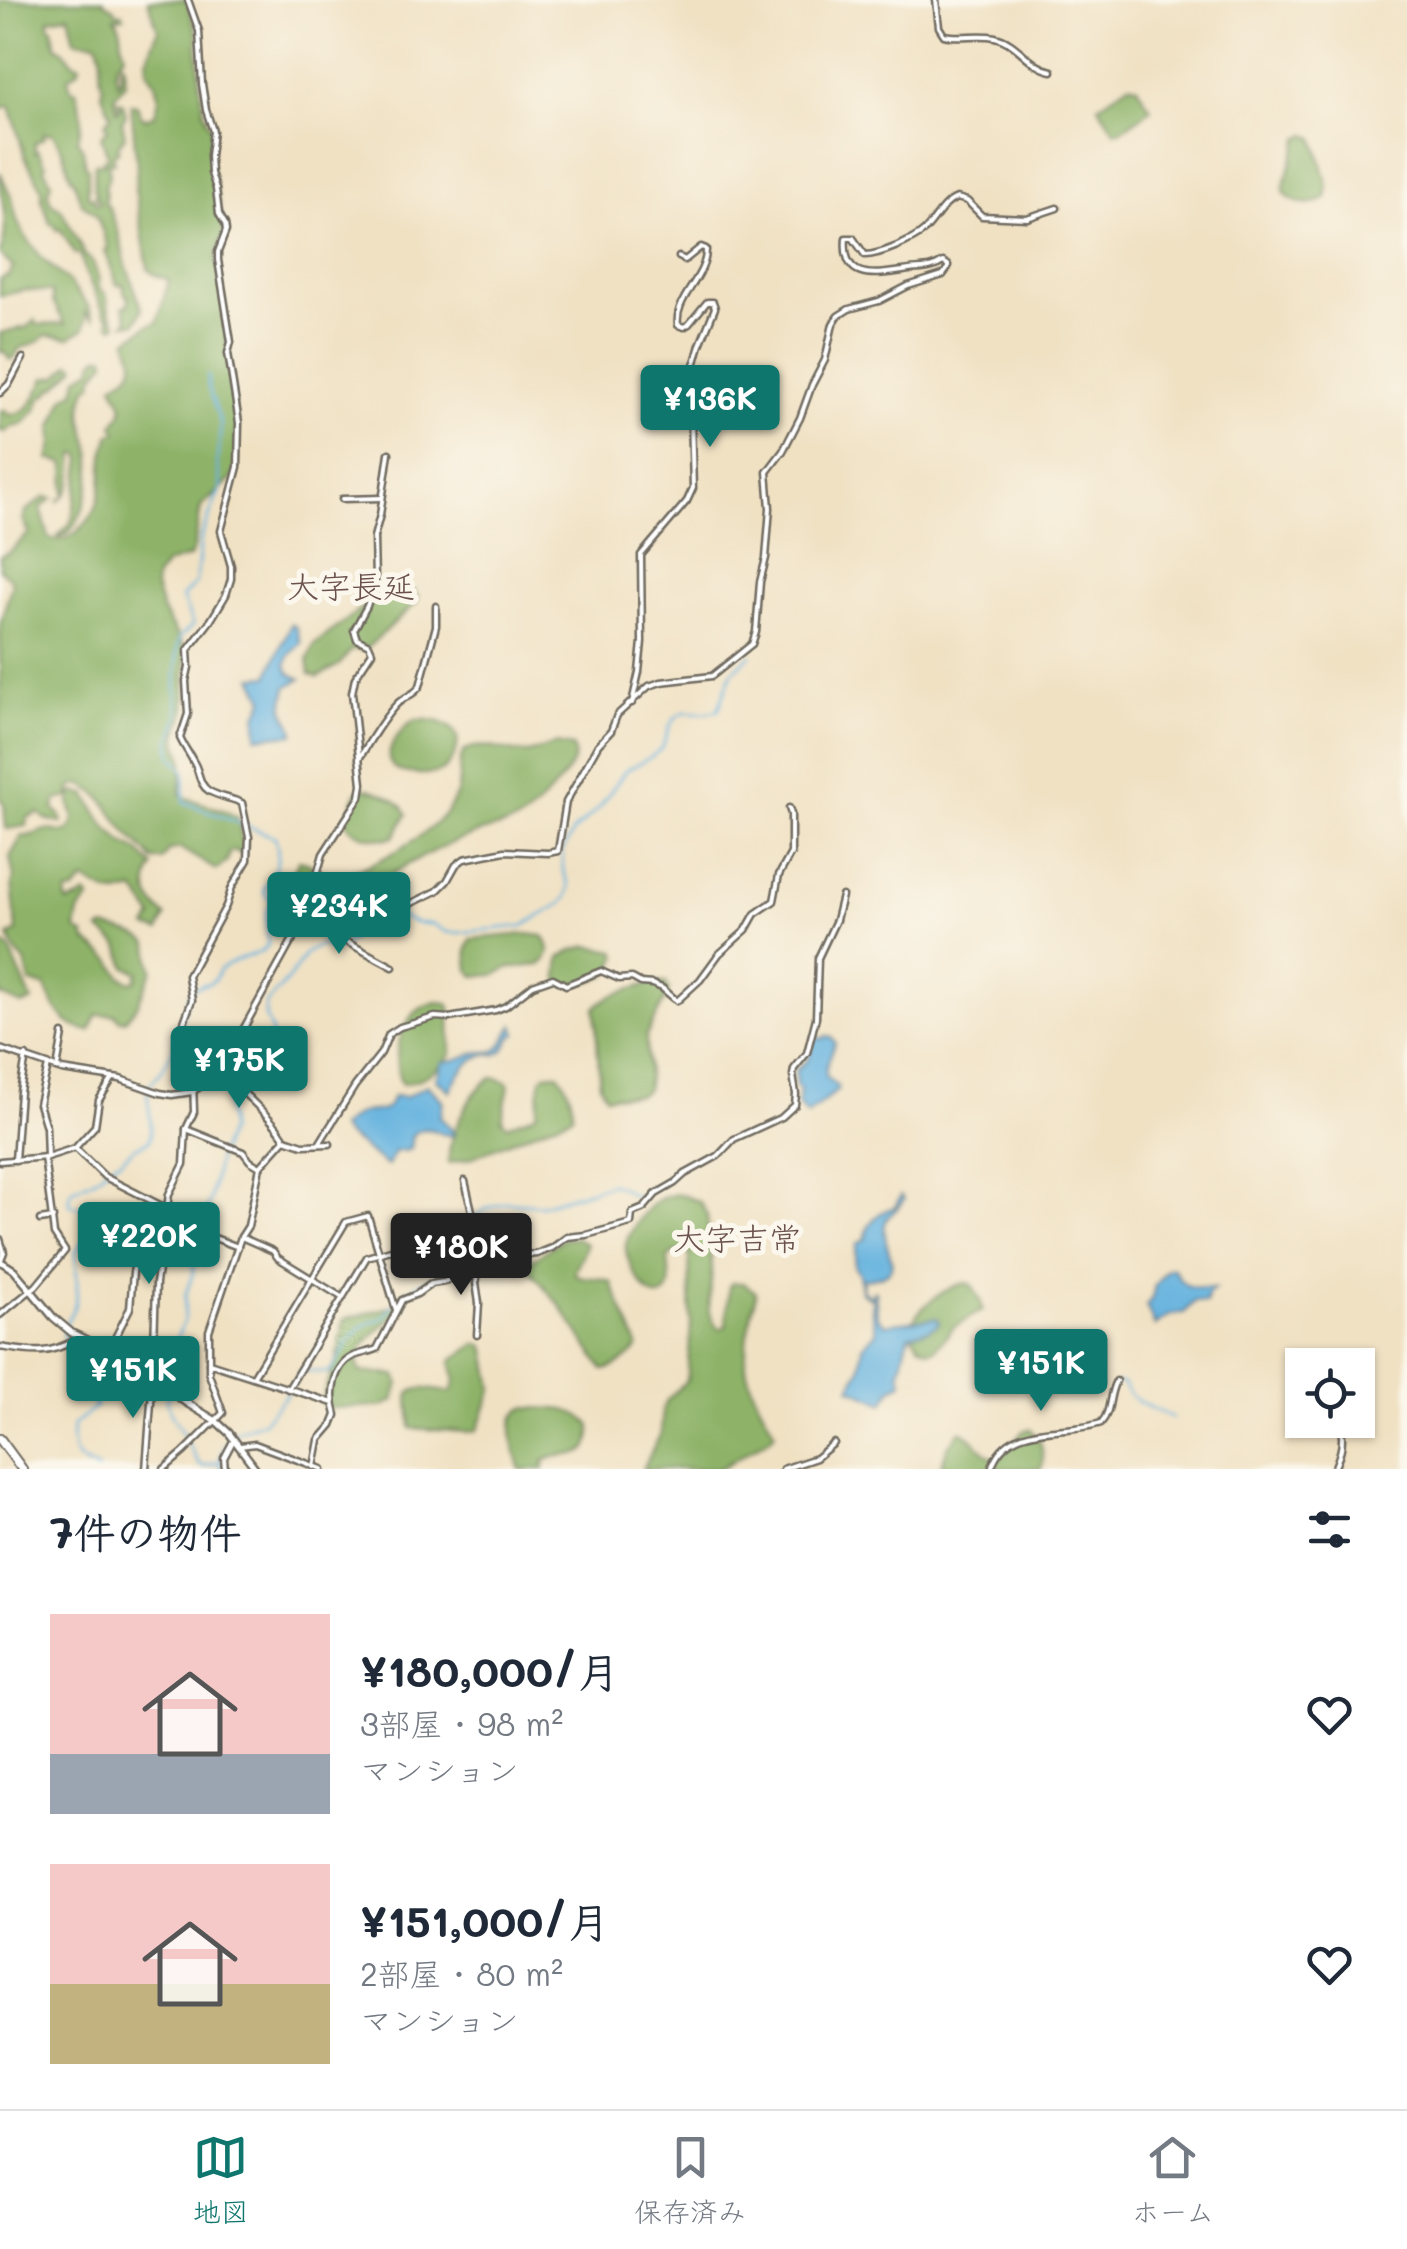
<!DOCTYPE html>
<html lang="ja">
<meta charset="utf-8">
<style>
body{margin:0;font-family:Mali,"Klee One",sans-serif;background:#f2f2f3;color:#1f2937;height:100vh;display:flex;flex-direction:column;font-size:38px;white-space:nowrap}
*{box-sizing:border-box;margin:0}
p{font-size:32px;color:#747a83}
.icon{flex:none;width:55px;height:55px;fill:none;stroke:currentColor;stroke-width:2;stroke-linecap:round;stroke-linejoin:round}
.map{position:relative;height:1469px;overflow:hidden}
.panel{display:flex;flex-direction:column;background:#fff;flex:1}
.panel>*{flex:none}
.tools{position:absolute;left:1285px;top:1348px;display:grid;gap:20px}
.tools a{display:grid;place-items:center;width:90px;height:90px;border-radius:0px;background:#fff;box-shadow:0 2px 8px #0004;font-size:50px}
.price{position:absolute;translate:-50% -85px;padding:0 22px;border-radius:10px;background:#0f766e;color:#fff;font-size:32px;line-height:65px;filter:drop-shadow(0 2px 5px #0008)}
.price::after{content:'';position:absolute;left:50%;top:60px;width:30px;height:22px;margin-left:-15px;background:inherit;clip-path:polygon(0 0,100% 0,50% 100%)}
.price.active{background:#222;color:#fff}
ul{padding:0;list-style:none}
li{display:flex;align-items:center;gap:30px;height:250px;padding:0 50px}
li span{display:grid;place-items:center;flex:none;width:280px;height:200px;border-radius:0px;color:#555}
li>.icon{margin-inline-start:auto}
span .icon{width:120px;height:120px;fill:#fffc;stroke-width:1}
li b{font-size:42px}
h2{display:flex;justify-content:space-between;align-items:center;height:120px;padding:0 50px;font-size:42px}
.tab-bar{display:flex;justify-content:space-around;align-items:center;height:140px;border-top:2px solid #e0e1e3;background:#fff;font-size:28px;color:#747a83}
.tab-bar a{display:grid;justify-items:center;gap:5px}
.tab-bar .active{color:#0f766e}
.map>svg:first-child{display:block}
.forest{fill:#8db267;stroke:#5c6e49;stroke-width:2.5;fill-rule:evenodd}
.water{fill:#66b3df;stroke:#486f85;stroke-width:2.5}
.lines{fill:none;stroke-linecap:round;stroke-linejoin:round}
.stream{stroke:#66b3df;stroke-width:2.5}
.minor-casing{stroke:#706b60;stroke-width:9}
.tertiary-casing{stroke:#706b60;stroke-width:10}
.primary-casing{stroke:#706b60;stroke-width:12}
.minor{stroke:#fff;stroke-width:4}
.tertiary{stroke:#fff;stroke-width:5}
.primary{stroke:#fff;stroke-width:8}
.labels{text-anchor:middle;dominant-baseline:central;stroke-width:10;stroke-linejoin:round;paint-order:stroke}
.quarter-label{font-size:32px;fill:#6b524d;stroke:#fbf7ec}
</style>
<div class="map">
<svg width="1407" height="1469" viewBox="0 0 1407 1469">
<rect width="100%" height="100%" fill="#fbf7ec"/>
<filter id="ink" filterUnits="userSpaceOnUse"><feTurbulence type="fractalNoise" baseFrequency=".01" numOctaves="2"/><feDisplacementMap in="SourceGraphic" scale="20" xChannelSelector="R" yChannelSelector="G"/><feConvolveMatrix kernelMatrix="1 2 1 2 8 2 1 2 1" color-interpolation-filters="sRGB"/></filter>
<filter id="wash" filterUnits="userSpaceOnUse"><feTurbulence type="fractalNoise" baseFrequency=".0048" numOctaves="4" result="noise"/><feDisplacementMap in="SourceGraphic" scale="40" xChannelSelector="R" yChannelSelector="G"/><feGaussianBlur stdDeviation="2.25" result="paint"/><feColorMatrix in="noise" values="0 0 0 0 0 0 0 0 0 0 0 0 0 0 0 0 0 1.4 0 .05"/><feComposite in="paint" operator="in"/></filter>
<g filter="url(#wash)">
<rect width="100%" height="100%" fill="#f0e1c3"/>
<g class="forest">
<path d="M0,0h104l-1,2 11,6 2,5h6l2,4 -9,1c11,16 3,21 10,35l-9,12 2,4 -3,2 3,12 2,-2 2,-19 2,1 1,20 -10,13 2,15 3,-1 -1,-9 4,2 3,12 -4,6 3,15 -7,10 1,4 -6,6 1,7 -6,-1 2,12 -5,13 1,18 3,2 9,24 8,34 16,44 -6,14 -12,1 4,-5 -5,-12 5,-2 1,-8 -5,-4v-8h-7l-12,-35 3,-1c-1,-5 -10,-31 -12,-34 -4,-5 -10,-7 -14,-12 -5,-7 -6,-17 -9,-25h-2l-9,-28 -9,-16 -9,-1v5l-9,5v10l3,-2 8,14 -2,3 7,14 -3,12 3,9 10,6 24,46 8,7 6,18v9l7,5 3,16 8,14 -3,3 -4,-2 -1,-8 -4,-3 -19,-40 -6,-20h-5l-14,-24h-5v-3l-6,-4 -8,-23v-11l-17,-32 -15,-51 -10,2zM69,15l6,25 21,2c12,16 -1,28 7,44l-1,8 9,21 -6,9 3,4 -7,9 7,19 -5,4 1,3h-9l-1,21 2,12 4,6 -2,2 -3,-1 -1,-5 -6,-1v-29l-3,-3 -2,-16 -6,-9c8,-18 5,-31 -1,-49l-5,-2 -3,-11 10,-7 2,-6 -7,-2 -9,-12 -8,-5 -4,-18 -3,-3v-6z"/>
<path d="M148,0h38l11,33 3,50 4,28 8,19 -3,22 15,80 -8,26 8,44 7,90 6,32 -1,42 -3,12 -32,29 -7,41 -4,9 -24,7 -10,13 -1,10 7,23 24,40 -1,62 -8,22v9l5,10 1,9 -2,32 5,4 39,13 13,7 5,28 -2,8 -8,-4 -4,3 -2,9 -11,8 -36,-22 -10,2 -8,10h-9c-10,-13 -24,-23 -33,-36 -14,-20 -16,-28 -39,-40l-9,3 -3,10 -13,3 -2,9 7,7 1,7 -16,-4 -7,-6 -12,5 -1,8 -20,3 -2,-25 -4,-5v-174l12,-42 -2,-5 -10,-8v-14l10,-4 19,-19 -6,-14 3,-8 19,-14 7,1 -11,10 8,30c11,4 19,1 29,-7 35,-30 17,-62 32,-96l7,-3 -4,-7c16,-21 9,-19 0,-40 4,-4 8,-6 13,-9 13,-10 5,-24 1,-36l20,-14 10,-4 12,-42 -16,-6 -5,-5 -13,-80 2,-22 -6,-63 6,1 5,12 4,1 9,-4 4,-15 -4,-16 -8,-13v-11l11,-29z"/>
<path d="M1129,84l8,2 14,23 -31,22h-5l-17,-25z"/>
<path d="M1306,135l9,3 13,48 -2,12c-12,9 -34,7 -42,-6v-7l16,-47z"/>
<path d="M0,172l12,27 5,21 8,16 17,22 27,24 20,25 5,14 -10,-11 2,6 -2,13 -15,9 -23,-3 -6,6 -21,8 -4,8 -5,3 -5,-8h-5v-19l27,-6 8,-7 1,4c8,2 21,-1 29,0l-12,-22 -1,-10 -27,-2 -25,6v-17l9,-4 4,-8 -12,-11 -1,-4c11,-24 0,-53 0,-80z"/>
<path d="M99,356h6l1,6 -12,14 -1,8 -6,4c-13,34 4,43 4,71 1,22 -8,73 -32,78l-1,-1 12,-12 2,-6 10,-59 -2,-5h-5c-2,19 -1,37 -18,48l8,-7c-3,-10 3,-20 -1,-32l-15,-4 4,-15 -1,-17c10,-13 4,-29 23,-35l3,-15 14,-8 2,-8z"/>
<path d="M71,363l4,2v3l-20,20h-4l-1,4 -9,6 -4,11 -15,16h-7l-10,7 -5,-1 1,-21h4l4,5c24,-3 26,-19 36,-37l13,-2z"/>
<path d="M387,589l26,1 5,8 -2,5 -48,44 -8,3 -8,-1 -12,15 -22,13 -8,-3 -2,-14 6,-15z"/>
<path d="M416,720c12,-1 28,0 37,10 12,13 -2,40 -18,43 -9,2 -23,1 -32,-1 -30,-7 -4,-45 13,-52z"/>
<path d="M556,744l17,3c1,7 3,9 0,15 -7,14 -38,49 -51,57 -13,8 -30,9 -44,14 -29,10 -57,23 -83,39 -18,11 -59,48 -77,49 -30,2 -30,-44 -19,-61 14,1 19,14 33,15 28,1 89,-36 108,-56 8,-7 13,-16 17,-26 4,-11 0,-38 9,-43 15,-10 44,4 61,3 9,-1 20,-7 29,-9z"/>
<path d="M364,788c16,4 37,12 43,26l-13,23c-15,4 -40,0 -48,-15l11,-30z"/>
<path d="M74,792l12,2 20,33 16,15 15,8 16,16c-10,22 -6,34 13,50l-7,15 -12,-4 6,-10 -18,-27 -17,4 -9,-1 -25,-13 -10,11 -7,1 -1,8 2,3 12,-4 5,-5 5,4 -11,14 -3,18 8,5 2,6 25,19 10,16 10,6 5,-2 2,-8 -12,-5 -7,-21 -19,-16 4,-3c10,2 41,8 45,18 2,8 0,16 4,24l-16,37 -12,14h-5l-6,-6 -17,1 -7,16c-27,-4 -35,-22 -45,-45l-15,-3 -5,-21 -10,-11 -6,-15 8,-5 -5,-47 2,-6 -4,-21 12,-21c11,2 16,-6 26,-6 9,0 12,4 21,1l5,-10c0,-13 -9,-15 0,-29z"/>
<path d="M526,934l17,2c8,12 9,20 -3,29l-32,3 -14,7 -19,1 -6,-6 -2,-21 4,-10z"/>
<path d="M0,943l9,5 23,53 -10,4 -22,-10z"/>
<path d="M588,946l28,5 2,5c-2,3 -5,12 -8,15 -10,10 -35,13 -48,13l-4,-7 2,-19 11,-7z"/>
<path d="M651,983h15l3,8 -23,45 2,41 -2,13 -7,5 -33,1 -6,-11 -5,-77c13,-15 38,-18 56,-25z"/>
<path d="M437,1002l10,1 3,4 1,48c-13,14 -30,27 -49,29 -10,-17 -5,-47 7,-64 6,-10 17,-15 28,-18z"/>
<path d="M553,1073h5c9,10 17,31 14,43l-104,43 -19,4c-3,-25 22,-76 45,-86l13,5 2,3 -7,35 5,5 25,-9 5,-4 4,-33 4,-5z"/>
<path d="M680,1194l20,8 7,13 5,51 -3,45 5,12 6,6 6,-3 3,-40 3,-3h11l13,9c-4,23 -12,50 -10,73 2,21 19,49 29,67l-5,6 -51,31h-76l18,-36 2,-25 4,-8 20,-20 4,-56 -2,-68 -2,-5c-9,-1 -14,1 -19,7 0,8 4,25 0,32 -15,26 -45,-30 -42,-46 2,-10 10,-19 15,-27 11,-15 21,-22 39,-23z"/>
<path d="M577,1238l9,6c-1,11 -10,19 -11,30 11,7 25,1 36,8l27,64c-4,10 -24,23 -35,24l-44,-66 -32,-37v-4l36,-24z"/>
<path d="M966,1283l5,1 10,17 2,9 -29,17 -19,22 -7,1 -9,-5 -11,-15c7,-21 37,-43 58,-47z"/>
<path d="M395,1306l4,4 -1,3c-17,15 -48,34 -38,59l36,3 3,8 -5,18 -11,5 -56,2 -4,-4 -1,-5 15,-40 7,-38 3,-3z"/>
<path d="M477,1344l6,1 3,5 7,38 -15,41 -3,2 -8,1 -56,-4 -2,-28 1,-7c15,-10 26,1 42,-2l4,-11 -5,-17 2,-4z"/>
<path d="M526,1408c24,1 50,-3 65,18 1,43 -23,20 -47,35v8h-24c-4,-19 -19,-54 6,-61z"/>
<path d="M1030,1429c11,10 16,26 11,40h-100l6,-21 13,-17c15,5 22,24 37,29l3,-1 23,-28z"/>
</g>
<g class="water">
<path d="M291,624l5,3 5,16 -12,13 -3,10 4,7 11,6 -14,8c-1,7 -4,14 -3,21 2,11 10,14 10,26l-37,3v-22l7,-16 -11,-22 15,-1z"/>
<path d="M514,1025l3,9 -6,3c-1,2 -6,13 -9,15 -4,3 -12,3 -17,3 -16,3 -29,21 -35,36l-14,-12 6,-17c16,-1 20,-5 33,-9 10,-3 18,2 25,-6 7,-7 7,-15 14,-22z"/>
<path d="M826,1036l6,2 3,5 -9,25v9l11,9 1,4 -31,25 -9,-10 2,-16 -4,-2 -1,-16 13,-12 6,-22 8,2z"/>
<path d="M427,1085l16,16 -3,16 12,13 2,5c-18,3 -22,-15 -42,0l-2,14 -5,2h-10l-8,15 -42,-32 -5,-6c7,-7 15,-14 24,-16 17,-3 21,4 29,-16l13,1z"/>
<path d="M901,1196l3,3c-5,12 -18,15 -19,26 -5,26 29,50 -22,54l-1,11 10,7 1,-6h2l2,25 8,8 51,-6 3,3 -1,4 -10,5 -19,5 -9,37 3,11 -11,5 -8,15 -34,-15 10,-19 3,-23 13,-14 -4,-19 1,-13 -12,-8 -2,-18 -5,-8 3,-22 9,-6c0,-16 14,-27 29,-31z"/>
<path d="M1168,1269h6c9,23 24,18 41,20l-8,6 -1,8 -11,-2 -11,12 -14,2 -15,11 -9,-20 6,-8 3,-13z"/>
</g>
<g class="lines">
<g class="stream">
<path d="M476,1216l10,-7 21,-7 34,3 70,-21c11,1 19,13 31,15"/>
<path d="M1117,1383l6,1c11,22 30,23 49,34"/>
<path d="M219,1462l-16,4 -4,-2 -29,-53 -3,-12 7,-19 -3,-27 13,-33 2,-27 7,-20 1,-28 16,-46 9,-45 10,-25 -3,-33c3,-4 6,-8 10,-12 14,-14 40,-26 36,-50 -3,-14 -9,-12 -6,-30l24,-27 16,-24 14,-8 14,3 10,-2 21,-20 17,-8 19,-1 15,6 17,1 13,8 10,1 67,-7 38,-22 6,-7 2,-11 -6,-16 -1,-18 11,-20 27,-25 25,-36 26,-14 11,-9 8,-22 6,-9 9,-5 21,1 12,-3 14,-38 19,-17"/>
<path d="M98,1469c-26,-9 -27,-18 -25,-44l23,-18c-4,-22 -17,-32 -18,-58l-15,-14c0,-13 9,-19 12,-32 5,-17 0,-35 1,-52l9,-12 6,-25 -6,-6 -15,-3v-9l3,-7 23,-11 16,-14 9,-4 13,-12 15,-7c5,-13 -2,-38 -2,-54l14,-15 12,-22 15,-54 5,-8 17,-5 5,-4 5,-10 19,-10 22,-7 7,-7 -2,-32 6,-12 -7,-7 -1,-5c11,-18 18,-31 11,-52l-91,-35 1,-29 -3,-7 -10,-9 -2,-14 9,-28 -3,-26 1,-42 3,-10 13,-12 -11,-28 14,-14 5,-46 20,-50 -4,-24 4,-38 -13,-39v-11"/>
<path d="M221,1469l-1,-13 9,-18 6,-6 29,-11 26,-31 11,-20 26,3 5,-3c9,-14 19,-36 33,-45 7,-5 15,-3 21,-10 8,-12 14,-20 27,-28 19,-12 49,-15 61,-34"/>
</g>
</g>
</g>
<g filter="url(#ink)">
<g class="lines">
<g class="minor-casing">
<g id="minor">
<path d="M936,0l3,27 5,8c17,4 34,-2 51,2 23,5 34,30 57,34"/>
<path d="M0,393l9,-9 14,-26"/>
<path d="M342,499l40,-1"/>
<path d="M632,703l7,-31 3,-30 -1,-87 46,-54 6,-13 -3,-108 10,-35 15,-37 -2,-6h-6l-18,22 -5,3 -6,-2c-4,-28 29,-47 28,-76l-5,-2 -16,13 -6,-3"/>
<path d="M359,759c11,-18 22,-38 37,-54 8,-9 18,-9 24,-19l16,-60v-20"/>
<path d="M304,919l89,48"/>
<path d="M329,932l24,-5 19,-16 38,-7 27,-13 10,-10 9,-16 8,-6 41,-8 43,2 10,-2 8,-49 32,-57 13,-14 6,-16 32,-29 12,-4 51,-6 40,-32 4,-12 4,-50 6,-24 4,-50 -3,-36 16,-21 17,-33 12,-33 13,-25 8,-36 5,-8 11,-7 30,-8 29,-15 35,-11 5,-7v-3l-5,-3c-13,9 -24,6 -40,9 -30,4 -61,10 -57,-33h7l12,17c14,0 48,-14 59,-24 12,-11 17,-27 33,-33l10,3 15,15 45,2 30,-10"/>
<path d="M0,1049l62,21 58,9 40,14 12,2 20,-3 26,-17 86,-156 19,-65 37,-57 2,-13 -10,-91 3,-15 17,-26 -3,-7 -12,-6 -3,-9 13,-24 8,-25 -1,-44 6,-22 9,-62"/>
<path d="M57,1068l6,-34"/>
<path d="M218,1075c8,8 14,6 22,12 2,1 3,4 5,7 14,14 30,28 40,45l18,6 27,-1"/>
<path d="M186,1129l57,23 7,9 10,6"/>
<path d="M319,1144l36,-58 26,-33 8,-19 11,-7 35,-10 14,1 47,-8 10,-4 27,-21 20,-7 13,7 35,-14 18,8 13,-1 9,5 11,1 10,4 15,13 23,-21 19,-26 27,-24 9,-16 19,-13 5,-26 12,-22v-39l-2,-6"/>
<path d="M75,1148l30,29 63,32 18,18 52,20"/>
<path d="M47,1157l-1,-30 -7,-23 9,-38"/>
<path d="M15,1160l5,-68 6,-36"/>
<path d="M0,1161l47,-4 28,-9 20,-22 4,-26 14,-22"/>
<path d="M465,1181l14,60 -5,19 2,5"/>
<path d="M40,1220l13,-2"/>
<path d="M241,1237l32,14 5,7 65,40"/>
<path d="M0,1239l4,13 -4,10"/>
<path d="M0,1315l36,-29 29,-35 -11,-17 -10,-77"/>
<path d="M477,1335l2,-32 -3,-20 4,-17"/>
<path d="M0,1347c31,5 47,9 75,-7"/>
<path d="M109,1350l21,-42 3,-36 5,-21 15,-27 15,-15"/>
<path d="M209,1363l124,40"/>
<path d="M253,1377l93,-155 22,-6 28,94"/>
<path d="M288,1389l79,-132 109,-32"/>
<path d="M240,1446l15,-2 67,25"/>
<path d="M314,1467l5,-27 13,-15 4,-10c-6,-19 -4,-49 18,-59 7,-3 16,-4 23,-7l25,-49 15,-6 14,-10 13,-2 47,-23 46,-5 15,-6 15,-11 19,-2 45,-12 1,-10 12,-5 12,-14 19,-11 10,-9 33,-18 16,-17 48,-22 13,-12 1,-11 -3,-19 1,-6 13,-16 9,-35 2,-60 18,-38 6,-24"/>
<path d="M146,1469l7,-93 3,-93 13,-89 15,-30 2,-35 8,-17 -2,-65 -9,-16 1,-9 8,-22 -4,-24 38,-70 6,-19 16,-27 1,-23 -7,-34c-10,-5 -23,-6 -33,-12 -11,-7 -9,-20 -16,-30 -4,-8 -9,-14 -13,-23l8,-24 -2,-33 3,-14 -1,-17 23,-30 15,-25 5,-16v-13l-10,-35 17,-64 1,-44 -11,-70 3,-11 -13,-82v-8l8,-21 -1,-7 -6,-10 -3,-25 -5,-16 -1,-17 3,-25 -7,-21 -4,-26 -3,-53 -11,-31"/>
<path d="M164,1469l20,-17 39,-39 -14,-39v-43l32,-94 7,-11 12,-59 25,-28"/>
<path d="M225,1469l-1,-11 9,-17"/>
<path d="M783,1469l33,-11 18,-15"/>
<path d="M991,1469c15,-50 73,-33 110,-46 11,-12 7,-28 15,-42"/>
<path d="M1334,1469c7,-16 12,-32 4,-49"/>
</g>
</g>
<g class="tertiary-casing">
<path id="tertiary" d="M0,1261l14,9 39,47 19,16 68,33 45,36 31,19 13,12 27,36"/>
</g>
<g class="primary-casing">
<path id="primary" d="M0,1439l22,30"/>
</g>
<use href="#minor" class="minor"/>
<use href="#tertiary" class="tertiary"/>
<use href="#primary" class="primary"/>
</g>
</g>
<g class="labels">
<g class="quarter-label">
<text x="351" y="585">大字長延</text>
<text x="737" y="1237">大字吉常</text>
</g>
</g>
</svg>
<div class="tools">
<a><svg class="icon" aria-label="locate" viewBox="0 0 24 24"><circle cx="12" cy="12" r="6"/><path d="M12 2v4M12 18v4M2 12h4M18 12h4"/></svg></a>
</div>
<b class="price" style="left:710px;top:450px">¥136K</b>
<b class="price" style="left:339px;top:957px">¥234K</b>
<b class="price" style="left:239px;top:1111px">¥175K</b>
<b class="price" style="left:149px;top:1287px">¥220K</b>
<b class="price active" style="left:461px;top:1298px">¥180K</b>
<b class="price" style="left:1041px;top:1414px">¥151K</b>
<b class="price" style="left:133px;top:1421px">¥151K</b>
</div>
<section class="panel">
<h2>7件の物件<svg class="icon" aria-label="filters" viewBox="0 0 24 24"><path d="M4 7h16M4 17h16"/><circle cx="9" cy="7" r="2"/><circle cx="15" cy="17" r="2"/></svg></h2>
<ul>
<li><span style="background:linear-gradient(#f6c9c9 70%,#9aa5b1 0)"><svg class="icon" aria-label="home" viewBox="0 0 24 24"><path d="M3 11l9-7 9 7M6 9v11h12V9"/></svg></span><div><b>¥180,000/月</b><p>3部屋 · 98 m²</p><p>マンション</p></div><svg class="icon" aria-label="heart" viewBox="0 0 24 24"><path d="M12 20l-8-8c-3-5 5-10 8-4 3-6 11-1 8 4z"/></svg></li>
<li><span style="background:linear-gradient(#f6c9c9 60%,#c2b280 0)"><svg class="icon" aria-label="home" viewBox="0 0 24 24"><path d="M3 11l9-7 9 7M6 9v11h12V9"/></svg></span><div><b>¥151,000/月</b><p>2部屋 · 80 m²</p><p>マンション</p></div><svg class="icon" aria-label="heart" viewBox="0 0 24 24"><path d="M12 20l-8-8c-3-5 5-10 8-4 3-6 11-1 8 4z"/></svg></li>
</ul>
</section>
<nav class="tab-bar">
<a class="active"><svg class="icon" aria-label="map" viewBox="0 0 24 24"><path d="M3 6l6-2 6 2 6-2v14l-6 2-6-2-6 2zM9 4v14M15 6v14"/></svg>地図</a>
<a><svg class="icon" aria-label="saved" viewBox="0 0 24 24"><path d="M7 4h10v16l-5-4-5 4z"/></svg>保存済み</a>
<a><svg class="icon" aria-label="home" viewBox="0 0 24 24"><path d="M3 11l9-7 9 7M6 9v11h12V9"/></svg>ホーム</a>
</nav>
